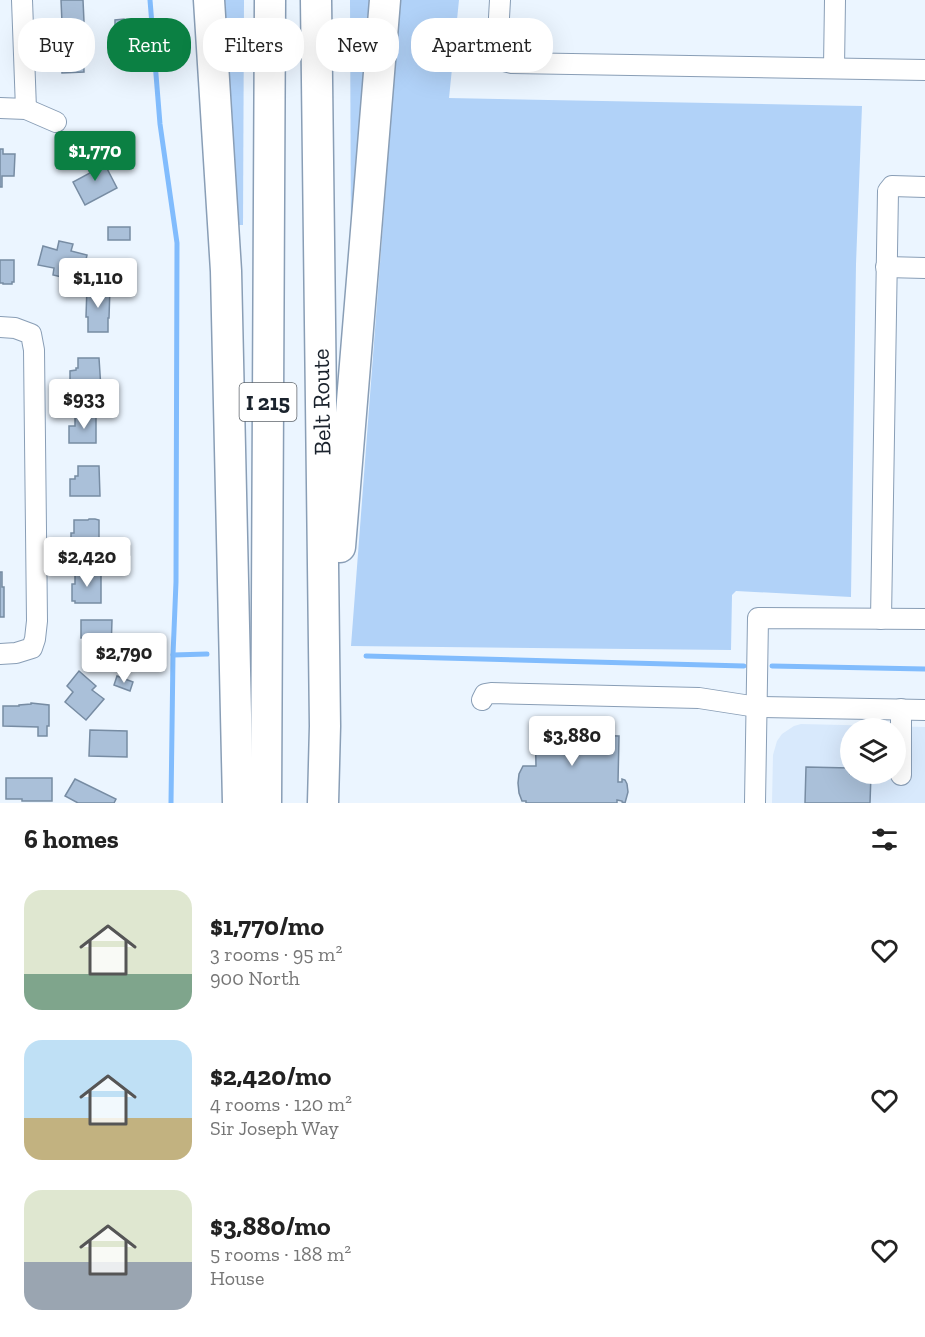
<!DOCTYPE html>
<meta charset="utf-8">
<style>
body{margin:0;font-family:"Zilla Slab",serif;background:#f6f6f6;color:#222;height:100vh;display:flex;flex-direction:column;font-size:22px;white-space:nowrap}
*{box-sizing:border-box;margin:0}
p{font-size:20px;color:#767676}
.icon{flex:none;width:33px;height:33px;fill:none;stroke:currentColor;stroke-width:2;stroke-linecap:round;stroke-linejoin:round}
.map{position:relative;height:803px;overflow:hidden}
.panel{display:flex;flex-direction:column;background:#fff;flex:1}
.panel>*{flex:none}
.banner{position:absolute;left:18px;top:18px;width:600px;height:54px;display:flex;gap:12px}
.fabs{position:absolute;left:840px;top:718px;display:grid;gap:12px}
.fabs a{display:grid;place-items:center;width:66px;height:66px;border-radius:50%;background:#fff;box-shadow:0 6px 24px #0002;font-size:30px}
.price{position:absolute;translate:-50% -51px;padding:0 14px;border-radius:6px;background:#fff;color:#222;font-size:20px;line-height:39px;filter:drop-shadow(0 2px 3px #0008)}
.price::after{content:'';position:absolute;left:50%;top:36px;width:18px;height:14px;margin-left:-9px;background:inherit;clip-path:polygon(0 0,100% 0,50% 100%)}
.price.on{background:#0b8043;color:#fff}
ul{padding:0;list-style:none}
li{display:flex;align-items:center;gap:18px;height:150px;padding:0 24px}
li span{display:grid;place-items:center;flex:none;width:168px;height:120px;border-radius:18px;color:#555}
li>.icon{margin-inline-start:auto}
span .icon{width:72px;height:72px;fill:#fffc;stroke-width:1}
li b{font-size:26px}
h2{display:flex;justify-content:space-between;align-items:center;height:72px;padding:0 24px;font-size:26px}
.pill{padding:0 21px;border-radius:24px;background:#fff;box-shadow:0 6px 24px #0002;font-size:21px;line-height:54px}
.pill.on{background:#0b8043;color:#fff}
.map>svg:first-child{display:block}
.built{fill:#d8e9fc;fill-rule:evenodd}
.green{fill:#b1d2f8}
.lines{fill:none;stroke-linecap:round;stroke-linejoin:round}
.stream{stroke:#81bcfd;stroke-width:5}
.building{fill:#aac0d9;stroke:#778ca3;stroke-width:1.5}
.minor-casing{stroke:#899eb6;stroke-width:22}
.highway-casing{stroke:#899eb6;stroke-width:33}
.minor{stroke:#fff;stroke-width:20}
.highway{stroke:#fff;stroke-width:30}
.labels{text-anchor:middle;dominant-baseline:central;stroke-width:5;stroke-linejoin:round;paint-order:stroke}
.shield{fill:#fff;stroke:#5f656c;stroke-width:1.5}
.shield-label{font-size:22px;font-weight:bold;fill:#1b232d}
.street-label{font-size:24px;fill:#1b232d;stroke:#fff}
</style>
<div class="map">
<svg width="925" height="803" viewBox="0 0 925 803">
<rect width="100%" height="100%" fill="#ebf5ff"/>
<path class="built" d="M801,724l124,3v76h-153l1,-48 4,-14 5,-7 12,-8zM850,729h46v45h-46z"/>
<g class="green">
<path d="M225,0h19l-1,225h-7z"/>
<path d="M350,0h22l-21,252z"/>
<path d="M400,0h59l-10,98 413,8 -6,158 -5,333 -115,-6 -4,4 -1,55 -380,-4z"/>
</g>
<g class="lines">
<g class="stream">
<path d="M150,0l10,124 17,119 -1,339 -3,73 -2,148"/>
<path d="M173,655l34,-1"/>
<path d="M366,656l378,10"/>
<path d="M772,666l153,3"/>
</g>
</g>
<g class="building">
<path d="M61,0h22l1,22 -22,1z"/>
<path d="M124,19v8h-9v-7z"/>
<path d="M61,40h22l1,32 -22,1z"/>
<path d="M0,149h3v5h12l-1,22h-12v11h-2z"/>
<path d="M101,157l16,31 -32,17 -12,-23 17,-9 -4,-8z"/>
<rect x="108" y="227" width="22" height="13"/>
<path d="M59,241l14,3 -2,7 16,4 -5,23 -15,-4 -1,4 -13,-3 1,-7 -16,-3 5,-19 14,4z"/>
<path d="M0,260h14v22h-2v2h-9v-1h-3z"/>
<path d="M87,286l23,1 -1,31h-1v14h-20v-15h-2z"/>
<path d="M78,358h21l2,31h-31v-18l6,-1v-2h2z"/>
<path d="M75,415h21v28h-27v-17h6z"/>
<path d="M78,466h21l1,30h-30v-17h5v-3h3z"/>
<path d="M89,519h6l4,1v29h-28v-16h3v-13h14z"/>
<path d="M115,545l15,1v9h-15z"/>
<path d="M0,572h2v15h2v30h-4z"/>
<path d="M75,572h26v31h-26v-2h-3v-17h3z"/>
<path d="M81,620h31l-1,31 -22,-2v-11h-8z"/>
<path d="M79,671l17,15 -4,4 12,9 -18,21 -21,-18 8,-10 -6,-6z"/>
<path d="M117,676l16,6 -3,9 -16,-6z"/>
<path d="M31,703l18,2v21h-2v10h-9v-9l-35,-1v-20h16v-1l12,-1z"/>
<path d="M535,721h48v14l36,1 -1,46h4v-3l3,1 2,4 1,8 -3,11 -3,-1v-1l-5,-1v3h-91v-2h-4l-3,-8 -1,-10 1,-9 4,-8h13z"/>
<path d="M90,730l37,1v26l-38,-1z"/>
<path d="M806,767l44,1v6h21l-1,29h-65z"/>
<path d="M6,778h46v23h-30v-2h-16z"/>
<path d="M75,779l41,20 -2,4h-36l-13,-7z"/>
</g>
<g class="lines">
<g class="minor-casing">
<g id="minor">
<path d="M22,0l4,109"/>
<path d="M500,0l-3,52 7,9 8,2 413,7"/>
<path d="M834,67l1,-67"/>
<path d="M0,108l26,1 30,13"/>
<path d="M886,267l39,1"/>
<path d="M0,327l15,1 16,6 3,16 3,271 -2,18 -3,9 -16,5 -16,1"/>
<path d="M881,619l7,-428 4,-5 33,1"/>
<path d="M482,700l3,-6 6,-1 208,5 58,9 168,3"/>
<path d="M901,775v-66"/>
<path d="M755,803l3,-185 167,1"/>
</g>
</g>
<g class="highway-casing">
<g id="highway">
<path d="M209,0l17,271 12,532"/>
<path d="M316,0l9,726 -2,77"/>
<path d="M340,547l45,-547"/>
<path d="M266,803l4,-803"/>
</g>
</g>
<use href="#minor" class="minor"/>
<use href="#highway" class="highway"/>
</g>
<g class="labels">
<rect class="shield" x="239.5" y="383" width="57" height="38" rx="4.5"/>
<g class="shield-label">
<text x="268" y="402">I 215</text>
</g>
<g class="street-label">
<text transform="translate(321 402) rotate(-91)">Belt Route</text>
</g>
</g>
</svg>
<div class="fabs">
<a><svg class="icon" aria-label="layers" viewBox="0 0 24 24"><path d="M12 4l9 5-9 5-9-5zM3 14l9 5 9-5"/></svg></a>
</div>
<b class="price on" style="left:95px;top:182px">$1,770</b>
<b class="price" style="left:98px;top:309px">$1,110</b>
<b class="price" style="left:84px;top:430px">$933</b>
<b class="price" style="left:87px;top:588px">$2,420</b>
<b class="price" style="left:124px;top:684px">$2,790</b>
<b class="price" style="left:572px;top:767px">$3,880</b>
<div class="banner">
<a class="pill">Buy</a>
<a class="pill on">Rent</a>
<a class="pill">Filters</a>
<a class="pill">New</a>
<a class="pill">Apartment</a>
</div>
</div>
<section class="panel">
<h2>6 homes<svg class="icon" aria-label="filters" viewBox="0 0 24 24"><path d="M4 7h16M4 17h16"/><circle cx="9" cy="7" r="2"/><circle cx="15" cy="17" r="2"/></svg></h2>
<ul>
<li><span style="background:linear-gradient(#dfe7d0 70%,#7fa58c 0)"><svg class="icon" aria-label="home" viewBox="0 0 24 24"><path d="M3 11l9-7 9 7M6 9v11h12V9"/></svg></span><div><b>$1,770/mo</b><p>3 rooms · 95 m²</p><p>900 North</p></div><svg class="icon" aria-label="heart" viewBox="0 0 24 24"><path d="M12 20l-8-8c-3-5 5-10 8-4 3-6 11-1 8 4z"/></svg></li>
<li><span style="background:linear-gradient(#bfe0f5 65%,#c2b280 0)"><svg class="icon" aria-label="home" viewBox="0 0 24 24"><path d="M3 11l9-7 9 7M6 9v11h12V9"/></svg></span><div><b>$2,420/mo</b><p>4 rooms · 120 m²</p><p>Sir Joseph Way</p></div><svg class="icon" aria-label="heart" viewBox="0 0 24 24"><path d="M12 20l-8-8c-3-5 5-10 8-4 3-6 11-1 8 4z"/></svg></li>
<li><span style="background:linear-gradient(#dfe7d0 60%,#9aa5b1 0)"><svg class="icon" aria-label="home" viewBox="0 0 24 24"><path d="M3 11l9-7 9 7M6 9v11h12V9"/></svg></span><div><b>$3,880/mo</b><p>5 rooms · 188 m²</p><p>House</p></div><svg class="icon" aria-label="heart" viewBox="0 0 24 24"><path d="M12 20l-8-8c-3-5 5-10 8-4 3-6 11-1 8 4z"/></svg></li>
</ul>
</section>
